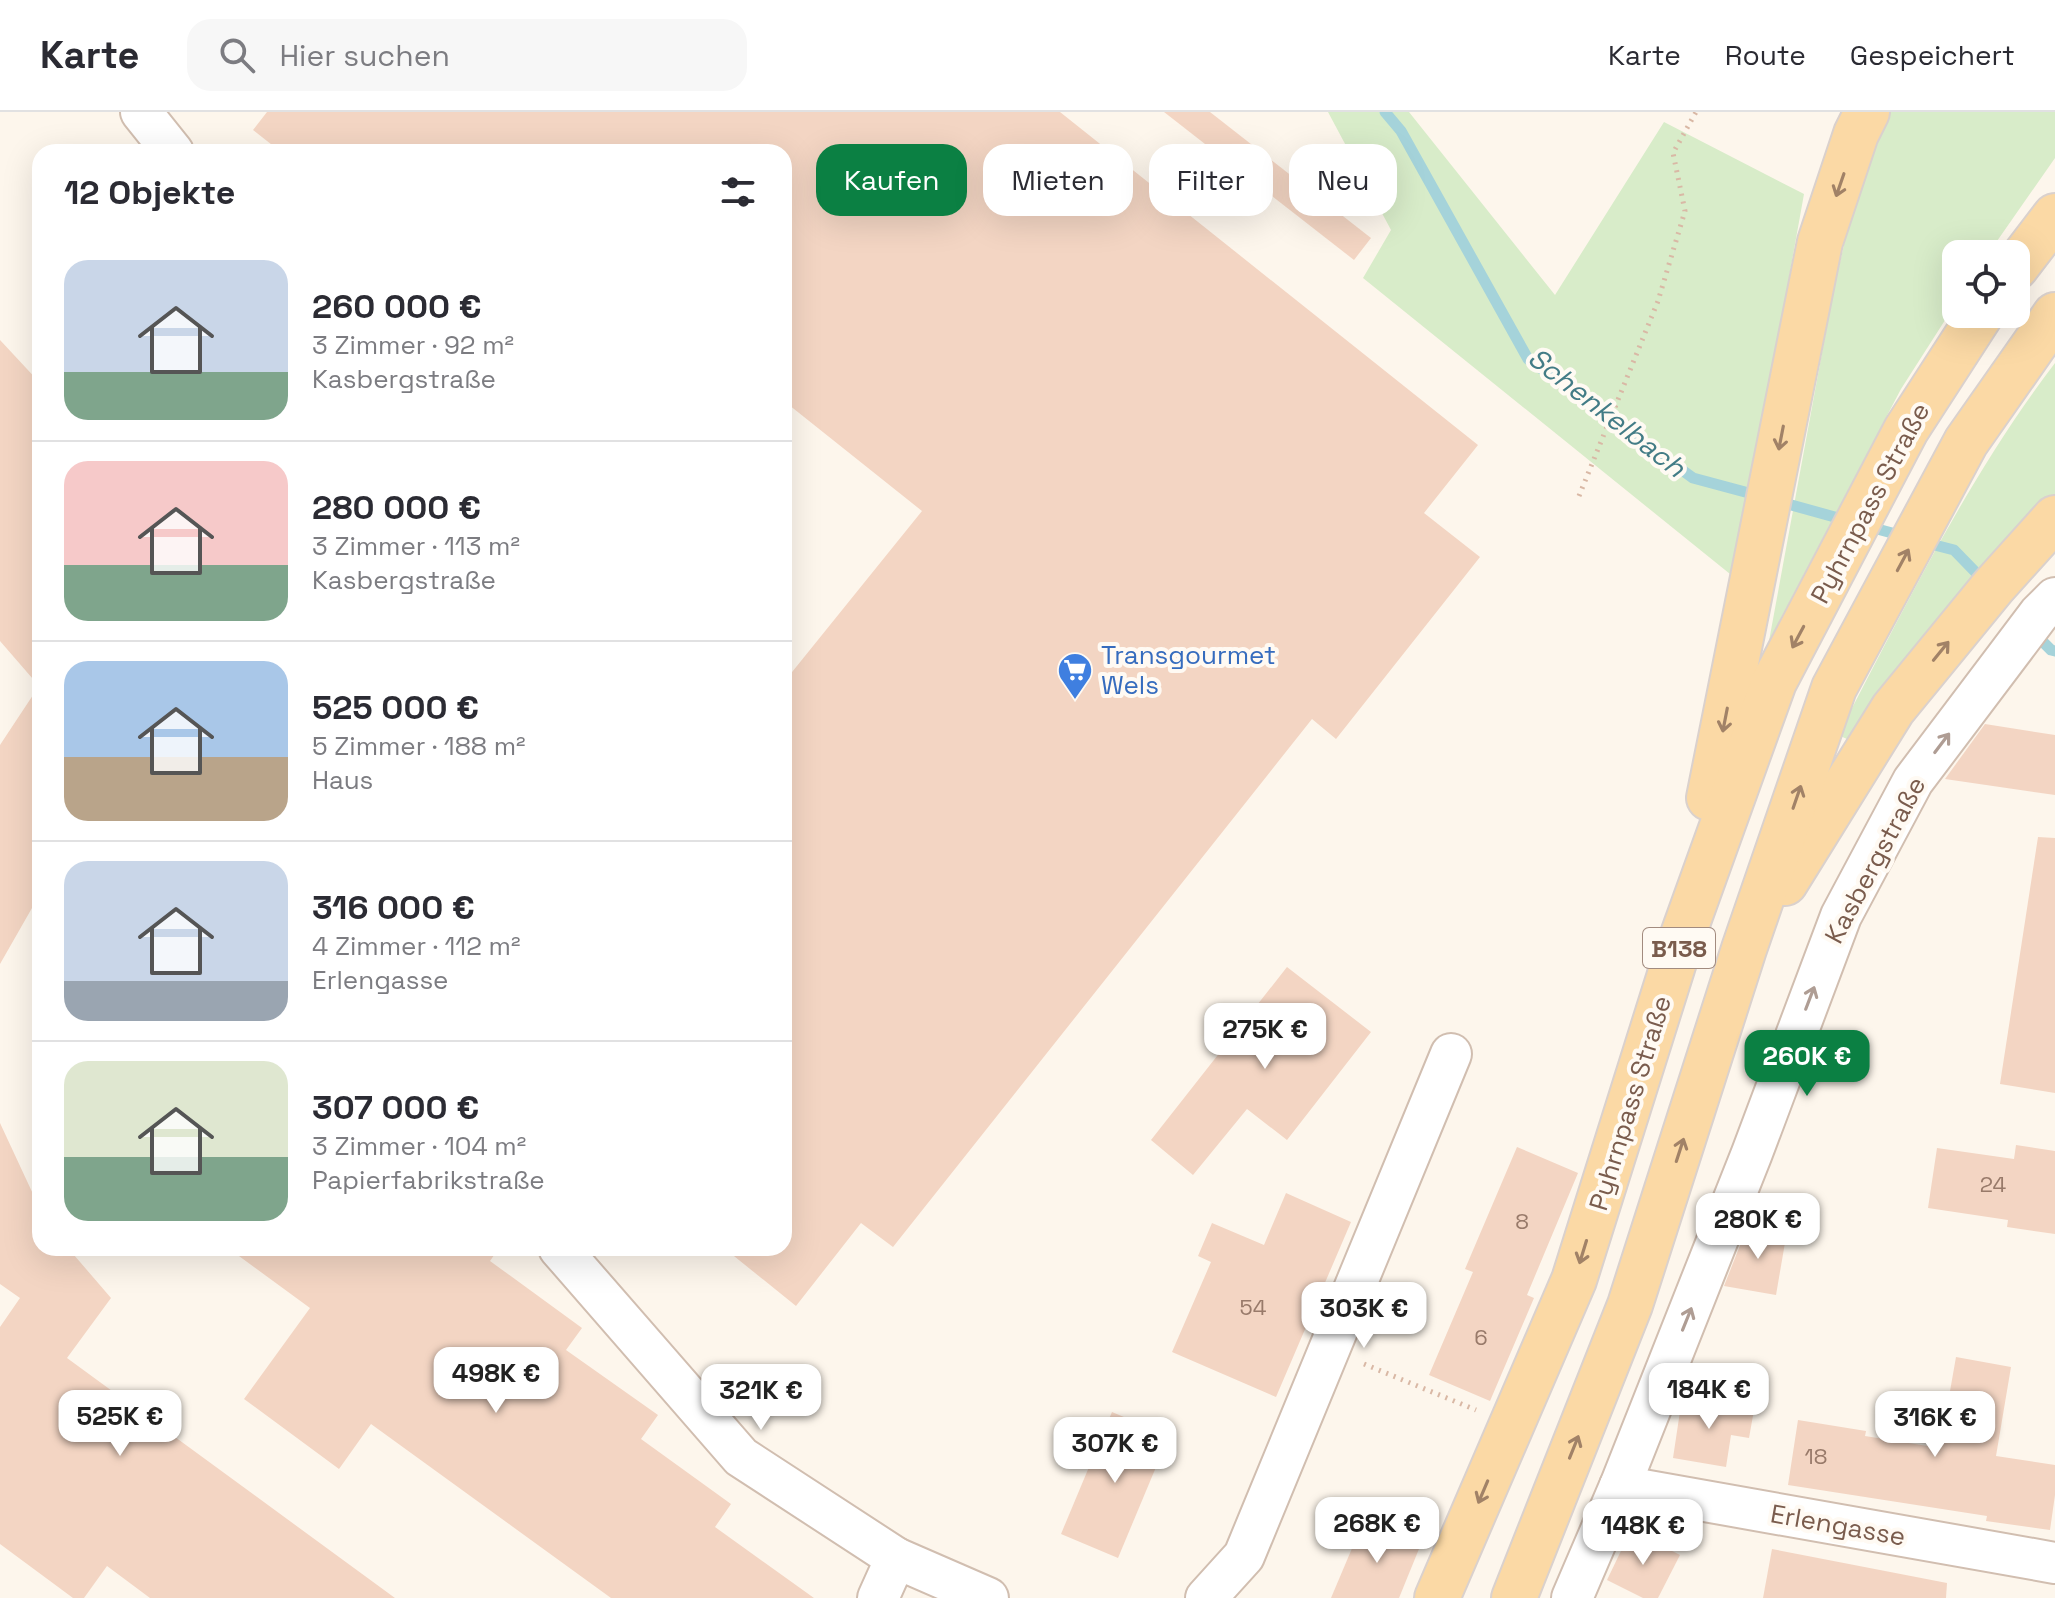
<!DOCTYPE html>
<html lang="de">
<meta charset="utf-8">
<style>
body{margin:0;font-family:"Space Grotesk",sans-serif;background:#f7f7f7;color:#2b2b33;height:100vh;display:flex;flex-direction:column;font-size:30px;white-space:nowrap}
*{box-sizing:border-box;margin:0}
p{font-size:26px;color:#7c7c81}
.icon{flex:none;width:44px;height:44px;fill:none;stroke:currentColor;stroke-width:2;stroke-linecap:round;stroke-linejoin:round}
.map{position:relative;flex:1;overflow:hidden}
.details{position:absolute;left:32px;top:32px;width:760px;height:1112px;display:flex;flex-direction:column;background:#fff;border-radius:24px;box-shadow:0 8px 32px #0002}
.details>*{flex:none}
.top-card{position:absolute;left:816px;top:32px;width:760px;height:72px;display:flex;gap:16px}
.tools{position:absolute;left:1942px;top:128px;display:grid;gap:16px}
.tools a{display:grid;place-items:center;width:88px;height:88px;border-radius:16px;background:#fff;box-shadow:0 8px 32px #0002;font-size:40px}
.price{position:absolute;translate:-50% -68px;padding:0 18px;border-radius:16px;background:#fff;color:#222;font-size:26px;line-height:52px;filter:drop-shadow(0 2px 4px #0008)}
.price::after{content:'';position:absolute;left:50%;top:48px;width:24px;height:18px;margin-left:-12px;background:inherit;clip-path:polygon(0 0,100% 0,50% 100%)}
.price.current{background:#0b8043;color:#fff}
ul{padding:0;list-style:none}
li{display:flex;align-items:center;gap:24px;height:200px;padding:0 32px}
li+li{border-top:2px solid #e1e1e2}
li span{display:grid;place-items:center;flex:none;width:224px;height:160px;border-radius:24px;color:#555}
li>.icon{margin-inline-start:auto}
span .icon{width:96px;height:96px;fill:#fffc;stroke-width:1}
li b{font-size:34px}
h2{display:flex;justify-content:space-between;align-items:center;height:96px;padding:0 32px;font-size:34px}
.chip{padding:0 28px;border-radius:24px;background:#fff;box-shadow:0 8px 32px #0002;font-size:28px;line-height:72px}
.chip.current{background:#0b8043;color:#fff}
header{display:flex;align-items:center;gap:48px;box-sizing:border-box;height:112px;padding:0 40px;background:#fff;border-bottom:2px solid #e1e1e2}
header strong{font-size:38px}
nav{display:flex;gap:44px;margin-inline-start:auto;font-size:28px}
.search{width:560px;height:72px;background:#f7f7f7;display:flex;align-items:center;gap:20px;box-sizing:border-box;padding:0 28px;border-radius:24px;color:#7c7c81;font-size:30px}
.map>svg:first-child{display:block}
.green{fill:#d8ecc9}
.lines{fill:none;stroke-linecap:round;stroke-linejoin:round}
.stream{stroke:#a5d3da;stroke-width:11}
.building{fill:#f3d5c3}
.street-casing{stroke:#d1beb0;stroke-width:44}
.primary-casing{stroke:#dad1cd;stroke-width:48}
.path{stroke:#d9b8a5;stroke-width:5;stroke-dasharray:2 6;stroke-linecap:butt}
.street{stroke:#fff;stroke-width:40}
.primary{stroke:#fbd9a5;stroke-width:44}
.oneway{stroke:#a18267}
.oneway2{stroke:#af9d94}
.labels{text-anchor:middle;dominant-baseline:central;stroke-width:8;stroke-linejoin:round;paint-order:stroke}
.number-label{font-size:22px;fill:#987a6a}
.shield{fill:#fffaf3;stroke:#a28b7f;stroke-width:2}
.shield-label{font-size:24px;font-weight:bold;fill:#7a5c4d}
.street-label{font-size:26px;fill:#7a5c4d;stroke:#fffaf3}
.shop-label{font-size:26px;fill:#366cbe;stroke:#fffaf3;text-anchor:start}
.water-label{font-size:28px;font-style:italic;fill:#437c86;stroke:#fffaf3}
</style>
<header>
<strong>Karte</strong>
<div class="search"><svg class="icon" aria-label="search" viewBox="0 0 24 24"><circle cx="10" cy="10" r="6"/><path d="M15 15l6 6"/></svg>Hier suchen</div>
<nav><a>Karte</a><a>Route</a><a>Gespeichert</a></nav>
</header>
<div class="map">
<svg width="2055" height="1486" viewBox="0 0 2055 1486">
<rect width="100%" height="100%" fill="#fdf6ec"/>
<g class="green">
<path d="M1328,0h81l146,183 109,-173 140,72 -69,384 -372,-300 28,-48z"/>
<path d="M1884,0h171v46l-67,96h-32v49l-55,86 -132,252 64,-348 30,-132z"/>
<path d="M2055,251v139l-135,142 -73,95 -9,-4c66,-126 130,-258 217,-372z"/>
</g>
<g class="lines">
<g class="stream">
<path d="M1385,0l16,19 127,228 165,119 67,18"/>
<path d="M1777,389l72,20"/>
<path d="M1866,414l41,11"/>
<path d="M1923,430l31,8 33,34"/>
<path d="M2035,522l16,16 4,1"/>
</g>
</g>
<g class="building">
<path d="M267,0h793l418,333 -54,68 56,44 -144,182 -24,-20 -419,528 -32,-24 -65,83 -72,-58h60v-566l138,-171 -138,-110v-249h-503l-28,-22z"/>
<path d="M1164,0h46l161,126 -17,22z"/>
<path d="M0,228l40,43v511l-40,70v-219l39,-59 -39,-45z"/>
<path d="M1985,612l70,11v60l-110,-16z"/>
<path d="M2038,725l17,1v255l-55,-9z"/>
<path d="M1287,855l84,65 -84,108 -40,-31 -54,66 -42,-35z"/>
<path d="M0,1011l40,86v39h28l43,50 -44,60 328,240h-245l-43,-32 -23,32h-11l-73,-54v-217l20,-29 -20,-14z"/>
<path d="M2016,1033l39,6v83l-48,-7 1,-7 -80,-12 9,-60 77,11z"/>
<path d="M1517,1035l61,26 -51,122 7,3 -44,103 -61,-26 44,-103 -8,-3z"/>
<path d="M1286,1081l65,29 -75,175 -104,-45 39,-90 -13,-6 14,-33 52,22z"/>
<path d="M1748,1113l39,6 -11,64 -52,-9z"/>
<path d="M228,1136h271l-9,13 92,67 -16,22 92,65 -17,24 90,65 -16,23 99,71h-203l-240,-174 -32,45 -95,-70 66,-91z"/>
<path d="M1956,1245l55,10 -15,89 59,9v30l-5,35 -64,-9 1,-5 -199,-31 10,-65 68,11 -1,5 75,12z"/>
<path d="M1682,1286l72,12 -5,28 -18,-3 -5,32 -53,-9z"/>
<path d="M1112,1300l57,24 -51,122 -57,-24z"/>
<path d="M1364,1408l57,24 -22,54h-68z"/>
<path d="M1631,1418l49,25 -22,43h-15l-36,-18z"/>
<path d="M1772,1437l175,34 -1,15h-183z"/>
</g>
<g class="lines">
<g class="street-casing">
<g id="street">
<path d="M141,0l32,40"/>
<path d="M559,1136l182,209 155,101 -18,40"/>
<path d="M1620,1374l435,77"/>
<path d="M896,1446l92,40"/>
<path d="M1206,1486l38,-42 207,-502"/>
<path d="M1572,1486l48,-112 132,-333 89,-237 72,-135 126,-167 16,-16"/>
</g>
</g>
<g class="primary-casing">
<g id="primary">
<path d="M2016,155l39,-51"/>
<path d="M1709,686l111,-556 36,-108 11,-22"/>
<path d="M1785,771l108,-174 100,-122 62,-69"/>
<path d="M1437,1486l137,-318 105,-334 95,-264 132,-252 75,-116"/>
<path d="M1514,1486l116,-293 114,-356 90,-261 132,-246 89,-127"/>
</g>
</g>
<g class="path">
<path d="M1579,384l79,-195 27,-90 -12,-58 23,-41"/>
<path d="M1364,1252l112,46"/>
</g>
<use href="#street" class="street"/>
<use href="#primary" class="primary"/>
</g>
<defs><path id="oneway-shaft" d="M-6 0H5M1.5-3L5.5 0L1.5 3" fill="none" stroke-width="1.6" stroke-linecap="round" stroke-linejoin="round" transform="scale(2)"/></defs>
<g class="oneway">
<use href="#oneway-shaft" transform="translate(1840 73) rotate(109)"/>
<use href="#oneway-shaft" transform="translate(1781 326) rotate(101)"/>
<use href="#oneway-shaft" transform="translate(1903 448) rotate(-62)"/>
<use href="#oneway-shaft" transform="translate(1798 525) rotate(118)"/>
<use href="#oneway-shaft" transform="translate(1941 539) rotate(-51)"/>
<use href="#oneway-shaft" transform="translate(1725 608) rotate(101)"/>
<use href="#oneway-shaft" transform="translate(1797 685) rotate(-71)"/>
<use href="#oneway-shaft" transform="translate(1680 1038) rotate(-72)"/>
<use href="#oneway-shaft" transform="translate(1583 1140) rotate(107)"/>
<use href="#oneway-shaft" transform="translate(1574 1335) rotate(-68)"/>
<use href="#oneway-shaft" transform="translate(1483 1380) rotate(113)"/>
</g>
<g class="oneway2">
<use href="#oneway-shaft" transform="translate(1942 631) rotate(-53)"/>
<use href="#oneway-shaft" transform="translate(1810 886) rotate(-69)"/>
<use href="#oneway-shaft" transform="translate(1687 1207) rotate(-68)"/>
</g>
<defs>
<g id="supermarket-pin" transform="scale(1.8)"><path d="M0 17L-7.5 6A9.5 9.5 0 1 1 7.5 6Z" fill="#3f7fe0" stroke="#fffaf3"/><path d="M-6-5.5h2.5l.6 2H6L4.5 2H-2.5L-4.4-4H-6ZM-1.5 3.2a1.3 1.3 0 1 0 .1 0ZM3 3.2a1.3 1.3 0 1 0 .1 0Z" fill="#fff"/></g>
</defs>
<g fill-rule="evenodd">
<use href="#supermarket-pin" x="1075" y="558"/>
</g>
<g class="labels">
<g class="number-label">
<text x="1993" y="1072">24</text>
<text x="1522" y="1109">8</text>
<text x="1253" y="1195">54</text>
<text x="1481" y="1225">6</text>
<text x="1816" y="1344">18</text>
</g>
<rect class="shield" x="1643" y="816" width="72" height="40" rx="6"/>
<g class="shield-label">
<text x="1679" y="836">B138</text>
</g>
<g class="street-label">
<text transform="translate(1870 391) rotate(-62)">Pyhrnpass Straße</text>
<text transform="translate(1875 748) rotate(-62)">Kasbergstraße</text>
<text transform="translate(1630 991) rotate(-73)">Pyhrnpass Straße</text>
<text transform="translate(1838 1413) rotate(10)">Erlengasse</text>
</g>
<g class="shop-label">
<text x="1101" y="543">Transgourmet<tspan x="1101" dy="30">Wels</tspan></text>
</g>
<g class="water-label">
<text transform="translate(1607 300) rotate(38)">Schenkelbach</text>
</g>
</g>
</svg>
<div class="tools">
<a><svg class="icon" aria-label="locate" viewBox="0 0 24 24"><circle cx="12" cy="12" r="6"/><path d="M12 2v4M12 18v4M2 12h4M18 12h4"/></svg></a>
</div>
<b class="price" style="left:1265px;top:959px">275K €</b>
<b class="price current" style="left:1807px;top:986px">260K €</b>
<b class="price" style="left:1758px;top:1149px">280K €</b>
<b class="price" style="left:1364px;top:1238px">303K €</b>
<b class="price" style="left:496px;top:1303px">498K €</b>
<b class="price" style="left:1709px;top:1319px">184K €</b>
<b class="price" style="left:761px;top:1320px">321K €</b>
<b class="price" style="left:120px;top:1346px">525K €</b>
<b class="price" style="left:1935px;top:1347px">316K €</b>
<b class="price" style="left:1115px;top:1373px">307K €</b>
<b class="price" style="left:1377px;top:1453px">268K €</b>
<b class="price" style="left:1643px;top:1455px">148K €</b>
<div class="top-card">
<a class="chip current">Kaufen</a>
<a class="chip">Mieten</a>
<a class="chip">Filter</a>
<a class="chip">Neu</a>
</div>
<section class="details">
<h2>12 Objekte<svg class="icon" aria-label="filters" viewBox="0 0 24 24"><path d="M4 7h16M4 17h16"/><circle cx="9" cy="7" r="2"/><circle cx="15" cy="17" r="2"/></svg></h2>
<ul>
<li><span style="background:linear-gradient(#c9d6e8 70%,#7fa58c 0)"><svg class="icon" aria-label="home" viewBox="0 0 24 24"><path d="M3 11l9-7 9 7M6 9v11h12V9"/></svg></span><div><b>260 000 €</b><p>3 Zimmer · 92 m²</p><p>Kasbergstraße</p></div></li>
<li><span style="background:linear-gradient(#f6c9c9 65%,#7fa58c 0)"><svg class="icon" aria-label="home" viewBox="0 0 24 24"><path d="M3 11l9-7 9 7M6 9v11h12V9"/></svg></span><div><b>280 000 €</b><p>3 Zimmer · 113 m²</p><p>Kasbergstraße</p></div></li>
<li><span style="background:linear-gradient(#a9c7e8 60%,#b9a48a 0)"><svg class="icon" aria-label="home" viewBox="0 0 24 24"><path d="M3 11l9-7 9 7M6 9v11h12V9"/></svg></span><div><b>525 000 €</b><p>5 Zimmer · 188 m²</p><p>Haus</p></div></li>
<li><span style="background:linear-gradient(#c9d6e8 75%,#9aa5b1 0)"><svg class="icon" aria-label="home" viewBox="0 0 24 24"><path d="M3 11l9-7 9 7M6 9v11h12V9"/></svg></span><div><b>316 000 €</b><p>4 Zimmer · 112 m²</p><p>Erlengasse</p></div></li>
<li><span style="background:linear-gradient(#dfe7d0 60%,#7fa58c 0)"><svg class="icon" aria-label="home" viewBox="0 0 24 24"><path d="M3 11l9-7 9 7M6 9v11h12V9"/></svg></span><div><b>307 000 €</b><p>3 Zimmer · 104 m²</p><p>Papierfabrikstraße</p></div></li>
</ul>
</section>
</div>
